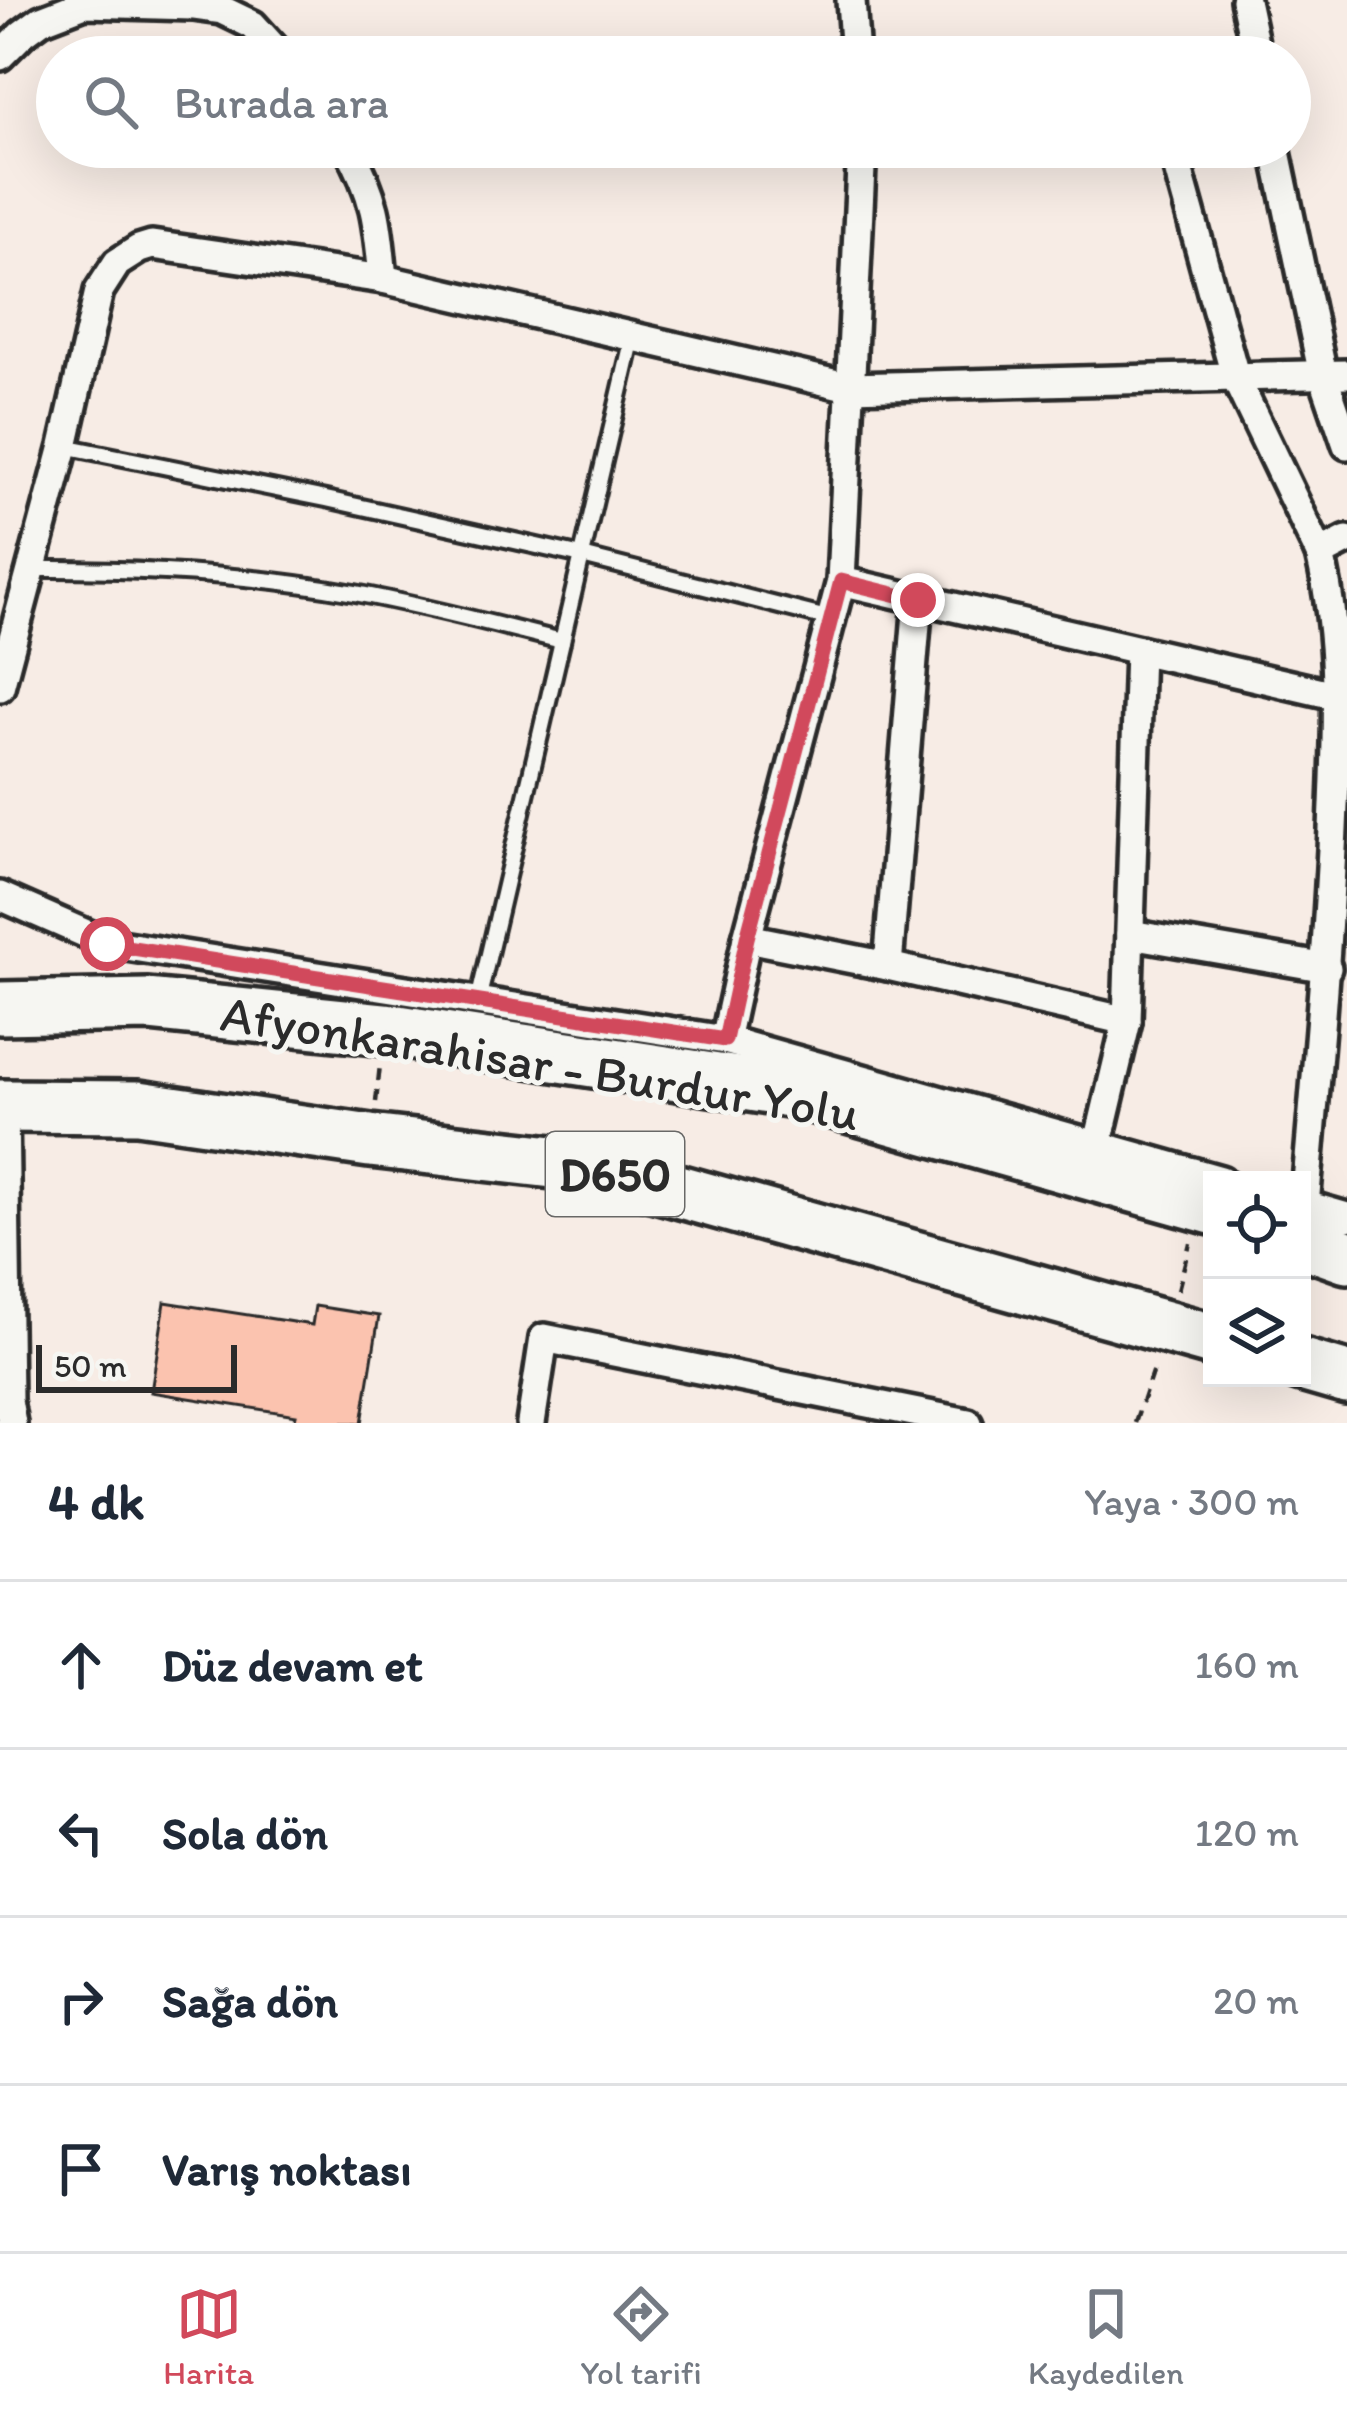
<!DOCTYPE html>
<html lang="tr">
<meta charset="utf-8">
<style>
:root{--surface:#fff;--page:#f6f6f7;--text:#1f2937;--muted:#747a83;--line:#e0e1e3;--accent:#d1495b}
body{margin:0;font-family:Itim,sans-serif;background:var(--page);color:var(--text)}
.controls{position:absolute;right:36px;bottom:36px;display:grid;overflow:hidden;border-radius:0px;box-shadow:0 12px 48px #0002}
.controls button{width:108px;height:108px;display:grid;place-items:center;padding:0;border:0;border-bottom:3px solid var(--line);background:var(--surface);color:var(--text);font:60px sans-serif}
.scale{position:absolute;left:36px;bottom:30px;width:201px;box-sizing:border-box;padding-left:12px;border:6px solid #2b2b2b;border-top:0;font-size:33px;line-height:42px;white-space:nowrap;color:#2b2b2b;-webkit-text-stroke:9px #f6f6f2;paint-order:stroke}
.stop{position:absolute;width:36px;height:36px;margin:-27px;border:9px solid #d1495b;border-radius:50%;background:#fff}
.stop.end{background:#d1495b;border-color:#fff;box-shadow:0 3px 12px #0008}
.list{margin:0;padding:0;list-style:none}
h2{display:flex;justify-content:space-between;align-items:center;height:156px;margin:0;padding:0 48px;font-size:51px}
h2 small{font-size:39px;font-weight:400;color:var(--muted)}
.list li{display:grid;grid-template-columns:78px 1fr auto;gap:36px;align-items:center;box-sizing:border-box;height:168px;padding:0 48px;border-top:3px solid var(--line)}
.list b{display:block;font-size:45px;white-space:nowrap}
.list em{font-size:39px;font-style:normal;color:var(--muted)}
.icon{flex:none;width:66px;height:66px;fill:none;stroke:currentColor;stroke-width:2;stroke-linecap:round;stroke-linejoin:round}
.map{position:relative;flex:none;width:1347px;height:1423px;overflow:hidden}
.search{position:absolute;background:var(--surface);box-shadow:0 12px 48px #0002;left:36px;right:36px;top:36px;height:132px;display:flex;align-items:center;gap:30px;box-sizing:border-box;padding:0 42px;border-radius:66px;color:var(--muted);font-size:45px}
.sheet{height:828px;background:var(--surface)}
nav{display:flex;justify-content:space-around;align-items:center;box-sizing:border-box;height:168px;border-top:3px solid var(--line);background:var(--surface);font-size:33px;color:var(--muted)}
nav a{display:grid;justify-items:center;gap:6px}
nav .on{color:var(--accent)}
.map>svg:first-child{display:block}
</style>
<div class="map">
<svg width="1347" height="1423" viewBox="0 0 1347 1423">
<rect width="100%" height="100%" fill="#f7ece5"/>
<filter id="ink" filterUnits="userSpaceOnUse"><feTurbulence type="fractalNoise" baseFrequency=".00833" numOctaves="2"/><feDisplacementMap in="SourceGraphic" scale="24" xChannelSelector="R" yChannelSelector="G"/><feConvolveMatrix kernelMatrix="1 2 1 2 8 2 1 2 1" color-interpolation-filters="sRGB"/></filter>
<g filter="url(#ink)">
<polygon fill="#fbc3af" stroke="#2b2b2b" stroke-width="3" points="165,1302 312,1325 315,1306 379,1316 362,1423 294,1423 296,1415 151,1392"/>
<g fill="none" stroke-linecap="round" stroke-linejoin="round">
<g stroke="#2b2b2b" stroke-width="22">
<g id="lane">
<polyline points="64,446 326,499 582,556 831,619"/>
<path d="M 31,569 C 140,568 248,574 355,593 C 425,606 493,624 562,641"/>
<polyline points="478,1001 633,337"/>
</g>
</g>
<g stroke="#2b2b2b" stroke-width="36">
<g id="street">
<polyline points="851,0 855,57"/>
<polyline points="1245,0 1257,57"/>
<polyline points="0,56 22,34 41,20 85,3 193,6 222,10 253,25 282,57"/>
<path d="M 348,147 C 376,197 378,223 383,279"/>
<polyline points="1172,147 1236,379 1320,554 1347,540"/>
<polyline points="1275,147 1323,375 1347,445"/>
<polyline points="841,581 1347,698"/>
<polyline points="0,687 64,446 99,291 117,263 139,249 152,245 383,279 850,387 1347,374"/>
<polyline points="0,896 107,943 725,1040 1221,1180"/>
<polyline points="1130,934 1327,968"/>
<polyline points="747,938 888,966 1127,1021"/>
<polyline points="888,966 918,600"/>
<polyline points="725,1040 747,938 841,581 862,147"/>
<polyline points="4,1106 8,1400 12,1423"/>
<polyline points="1098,1143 1127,1021 1139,650"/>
<polyline points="1302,1204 1347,1217"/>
<path d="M 1305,1205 C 1316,1079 1327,954 1333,829 C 1337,734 1342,647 1320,554"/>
<polyline points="531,1423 544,1338 968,1423"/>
</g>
</g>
<g stroke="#2b2b2b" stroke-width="60">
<g id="highway">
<polyline points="0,1008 148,1005 385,1029 802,1093 1212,1208"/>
<polyline points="0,1106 138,1107 370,1141 588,1166 1212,1340"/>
<polyline points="1302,1241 1347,1257"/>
<polyline points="1302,1365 1347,1378"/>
</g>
</g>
<g stroke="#2b2b2b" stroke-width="4.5" stroke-dasharray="12 9" stroke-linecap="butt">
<polyline points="376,1102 380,1065"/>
<polyline points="1178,1290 1190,1243"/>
<polyline points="1135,1423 1155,1364"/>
</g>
<use href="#lane" stroke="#f6f6f2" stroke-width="14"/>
<use href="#street" stroke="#f6f6f2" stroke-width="27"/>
<use href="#highway" stroke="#f6f6f2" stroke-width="51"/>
</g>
</g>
<g fill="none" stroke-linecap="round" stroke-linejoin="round" filter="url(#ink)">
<polyline stroke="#d1495b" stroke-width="15" points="107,944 725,1040 747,938 841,581 918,600"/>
</g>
<g text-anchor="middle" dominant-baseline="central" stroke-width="10" stroke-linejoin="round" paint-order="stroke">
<rect fill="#f6f6f2" stroke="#686867" stroke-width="3" x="546" y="1132" width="138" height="84" rx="9"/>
<g font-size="48" font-weight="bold" fill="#2b2b2b">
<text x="615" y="1174">D650</text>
</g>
<g font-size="51" fill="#2b2b2b" stroke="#f6f6f2">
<text transform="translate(540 1063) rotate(9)">Afyonkarahisar - Burdur Yolu</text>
</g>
</g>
</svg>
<div class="controls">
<button><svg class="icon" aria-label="locate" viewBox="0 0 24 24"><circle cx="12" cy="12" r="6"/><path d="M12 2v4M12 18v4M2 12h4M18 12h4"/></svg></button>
<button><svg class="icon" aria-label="layers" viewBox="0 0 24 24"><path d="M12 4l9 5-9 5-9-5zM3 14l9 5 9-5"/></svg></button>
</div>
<div class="scale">50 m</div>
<div class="stop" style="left:107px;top:944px"></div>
<div class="stop end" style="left:918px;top:600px"></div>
<div class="search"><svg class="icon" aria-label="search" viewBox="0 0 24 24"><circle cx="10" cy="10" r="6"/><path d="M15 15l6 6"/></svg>Burada ara</div>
</div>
<section class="sheet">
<h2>4 dk<small>Yaya · 300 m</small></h2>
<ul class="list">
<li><svg class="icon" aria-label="ahead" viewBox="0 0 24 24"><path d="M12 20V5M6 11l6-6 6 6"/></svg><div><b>Düz devam et</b></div><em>160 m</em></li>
<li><svg class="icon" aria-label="left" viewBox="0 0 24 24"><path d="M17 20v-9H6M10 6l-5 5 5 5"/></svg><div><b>Sola dön</b></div><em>120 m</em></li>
<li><svg class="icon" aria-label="right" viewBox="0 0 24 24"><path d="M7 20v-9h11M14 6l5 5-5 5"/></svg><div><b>Sağa dön</b></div><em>20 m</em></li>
<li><svg class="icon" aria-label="arrive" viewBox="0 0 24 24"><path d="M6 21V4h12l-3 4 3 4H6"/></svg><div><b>Varış noktası</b></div></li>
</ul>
</section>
<nav>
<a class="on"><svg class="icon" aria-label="map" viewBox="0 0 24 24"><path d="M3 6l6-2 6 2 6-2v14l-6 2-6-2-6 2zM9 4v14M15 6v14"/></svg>Harita</a>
<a><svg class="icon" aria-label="directions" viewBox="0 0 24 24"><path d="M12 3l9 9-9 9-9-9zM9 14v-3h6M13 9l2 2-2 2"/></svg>Yol tarifi</a>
<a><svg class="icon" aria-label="saved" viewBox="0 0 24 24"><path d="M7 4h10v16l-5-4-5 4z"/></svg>Kaydedilen</a>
</nav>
